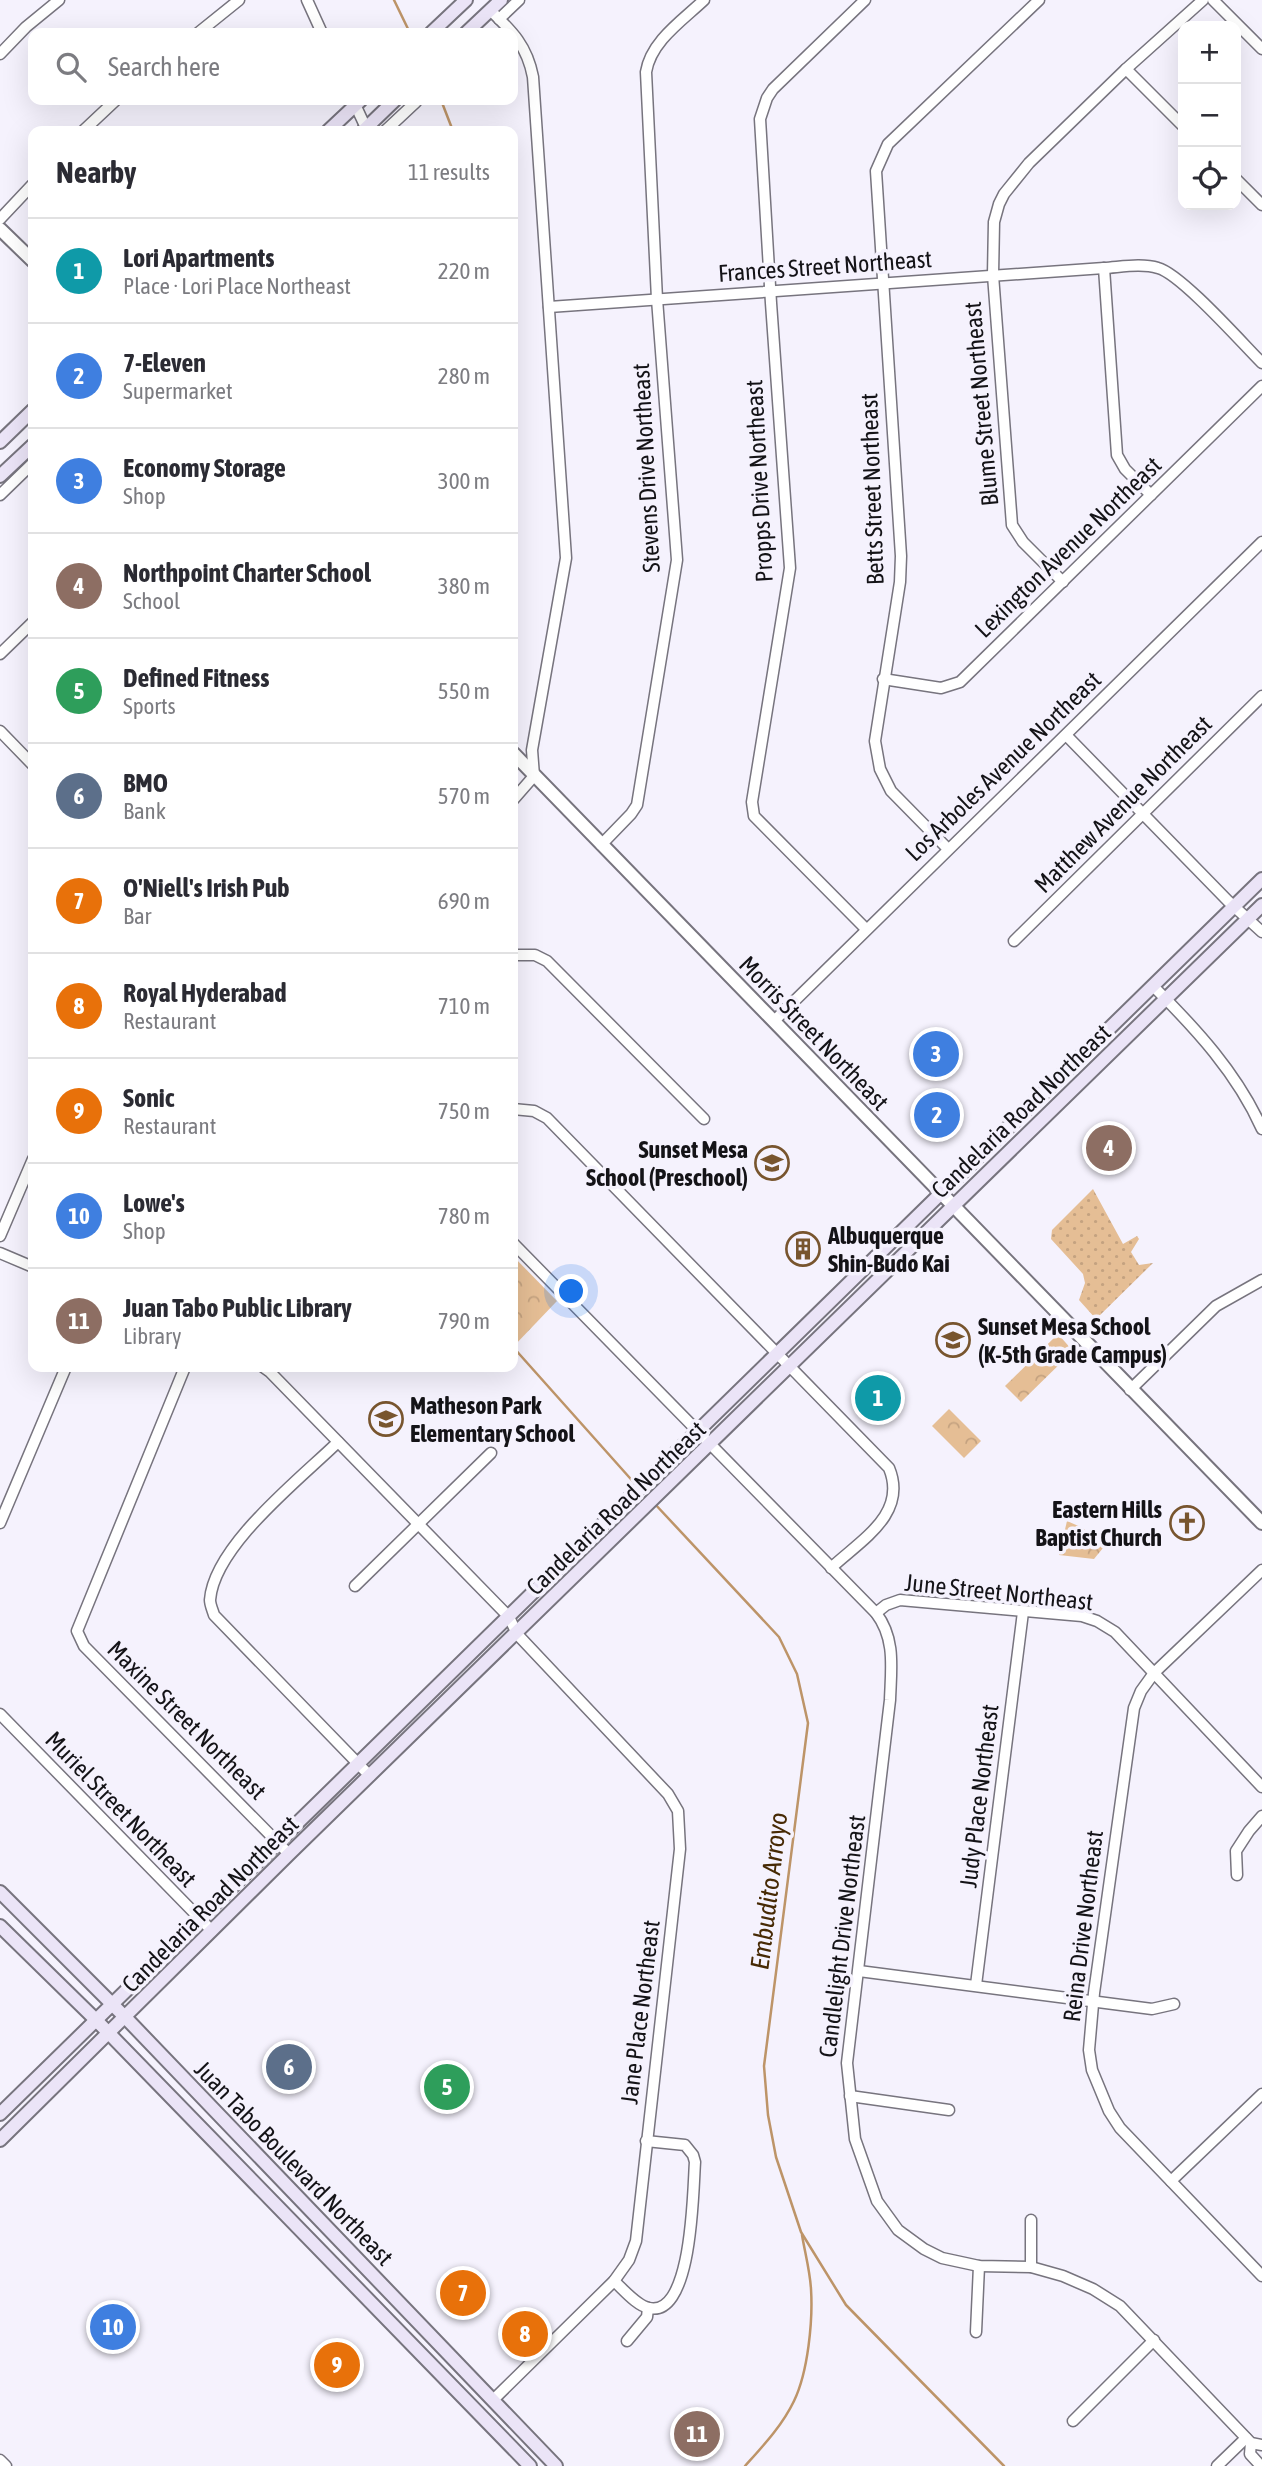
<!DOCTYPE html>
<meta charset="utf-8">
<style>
:root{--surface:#fff;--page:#f2f2f3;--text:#2b2b33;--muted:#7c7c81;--line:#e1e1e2;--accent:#ea580c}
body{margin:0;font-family:"Asap Condensed",sans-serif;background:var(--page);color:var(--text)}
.controls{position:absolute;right:21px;top:21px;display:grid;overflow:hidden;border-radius:14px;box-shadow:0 7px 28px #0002}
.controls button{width:63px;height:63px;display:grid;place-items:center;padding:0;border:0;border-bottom:2px solid var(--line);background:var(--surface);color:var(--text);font:35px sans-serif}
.you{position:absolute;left:572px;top:1292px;width:24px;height:24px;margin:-18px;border:5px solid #fff;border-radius:50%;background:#1a73e8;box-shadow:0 0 0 10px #1a73e833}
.badge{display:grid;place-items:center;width:46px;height:46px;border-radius:50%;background:var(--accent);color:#fff;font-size:23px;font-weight:700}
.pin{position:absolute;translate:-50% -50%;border:4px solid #fff;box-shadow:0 2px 7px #0006}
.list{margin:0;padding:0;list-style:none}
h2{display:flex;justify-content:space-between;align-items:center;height:91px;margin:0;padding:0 28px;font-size:30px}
h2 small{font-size:23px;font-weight:400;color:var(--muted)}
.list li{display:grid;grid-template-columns:46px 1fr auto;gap:21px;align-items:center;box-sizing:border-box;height:105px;padding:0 28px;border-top:2px solid var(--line)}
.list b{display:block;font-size:26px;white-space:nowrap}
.list p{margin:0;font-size:23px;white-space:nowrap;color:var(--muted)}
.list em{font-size:23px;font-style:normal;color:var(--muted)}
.icon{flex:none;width:38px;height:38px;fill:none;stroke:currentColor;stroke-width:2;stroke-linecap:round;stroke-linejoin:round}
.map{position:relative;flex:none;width:1262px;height:2466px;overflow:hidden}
.search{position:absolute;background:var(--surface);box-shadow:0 7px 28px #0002;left:28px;top:28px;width:490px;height:77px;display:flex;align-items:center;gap:18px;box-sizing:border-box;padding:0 24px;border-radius:14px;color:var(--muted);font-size:26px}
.panel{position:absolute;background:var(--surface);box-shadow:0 7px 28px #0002;left:28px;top:126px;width:490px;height:1246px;border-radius:14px}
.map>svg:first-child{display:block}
</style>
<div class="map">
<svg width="1262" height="2466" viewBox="0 0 1262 2466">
<defs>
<pattern id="grass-dots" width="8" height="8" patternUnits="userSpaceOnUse" patternTransform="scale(1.75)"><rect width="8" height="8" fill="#e5be95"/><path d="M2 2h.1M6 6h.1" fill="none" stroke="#c4a280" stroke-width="1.8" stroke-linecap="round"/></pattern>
<pattern id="park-crowns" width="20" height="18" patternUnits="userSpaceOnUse" patternTransform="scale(1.75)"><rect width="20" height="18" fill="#e5be95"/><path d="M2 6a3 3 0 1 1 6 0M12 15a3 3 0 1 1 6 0" fill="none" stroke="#c4a280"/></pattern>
</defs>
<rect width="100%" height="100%" fill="#f5f2fd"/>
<polygon fill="url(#grass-dots)" points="1093,1189 1123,1244 1137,1236 1139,1239 1131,1252 1139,1265 1153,1263 1096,1319 1079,1300 1085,1283 1083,1274 1051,1239 1052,1230"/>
<g fill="url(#park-crowns)">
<polygon points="513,1256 557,1301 513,1347"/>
<polygon points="1058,1334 1073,1351 1021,1402 1005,1386"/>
<polygon points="949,1409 981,1441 964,1458 932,1426"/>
<polygon points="1067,1521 1083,1528 1103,1548 1094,1559 1059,1555"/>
</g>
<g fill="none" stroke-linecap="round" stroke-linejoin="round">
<g stroke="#bd9468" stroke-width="2.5">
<polyline points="394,0 410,33"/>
<polyline points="441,100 453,131"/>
<polyline points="513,1347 637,1486"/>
<polyline points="654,1503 779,1637 797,1674 808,1723 764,2066 768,2115 776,2157 801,2232 846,2305 1004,2466"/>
<path d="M 745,2466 C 763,2446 782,2426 794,2401 C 808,2372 813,2321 811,2289 C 810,2271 805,2253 802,2235"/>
</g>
<g stroke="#77747e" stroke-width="13">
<g id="minor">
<polyline points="307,0 322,33"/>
<polyline points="865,0 773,89 767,98 760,119 771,303 790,568 752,802 754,816 866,929"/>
<polyline points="1213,0 1262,49"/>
<path d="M 490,10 C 513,32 527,46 533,77 L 566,558 L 532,750 L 534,776 L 513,800"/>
<polyline points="499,19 519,0"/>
<polyline points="198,33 239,0"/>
<polyline points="0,54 26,27 59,0"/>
<polyline points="1126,69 1183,126"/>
<polyline points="353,100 366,128"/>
<polyline points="83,131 116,100"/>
<polyline points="385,131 416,102"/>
<polyline points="1236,179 1262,205"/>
<polyline points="0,219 33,184"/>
<polyline points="1104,268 1117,455 1125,469 1151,495"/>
<path d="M 549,307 L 1104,268 C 1121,267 1142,263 1158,268 C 1181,274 1242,343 1262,363"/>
<polyline points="0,495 33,463"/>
<polyline points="1063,582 1023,542 1012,525 993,275 994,222 999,204 1004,194 1029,163 1126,69 1203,0"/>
<polyline points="0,654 33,622"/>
<polyline points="883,679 941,688 960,682 1262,386"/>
<polyline points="0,731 33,765"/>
<polyline points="1066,735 1228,901 1262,932"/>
<path d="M 601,845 L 631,814 L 637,805 L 677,560 L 657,299 L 646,72 C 651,41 683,20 704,0"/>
<polyline points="948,849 891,791 880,769 875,741 900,582 901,556 876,171 888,144 1039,0"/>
<polyline points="1014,941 1262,696"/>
<polyline points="513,955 535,955 547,961 704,1119"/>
<path d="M 1153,986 C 1196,1029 1237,1073 1262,1129"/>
<polyline points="774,1021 1262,542"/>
<path d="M 513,1109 L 534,1111 L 547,1118 L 889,1468 C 908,1514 861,1540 831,1568"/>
<polyline points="0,1236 33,1159"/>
<path d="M 513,1243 L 876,1613 C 896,1639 891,1669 890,1700 L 847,2063 L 855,2139 L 877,2201 L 898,2230 L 924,2249 L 942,2258 L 979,2266 L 1031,2267 L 1063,2276 L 1093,2289 L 1120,2306 L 1251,2443 L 1262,2445"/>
<polyline points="0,1253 33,1267"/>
<polyline points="185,1367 77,1631 84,1646 289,1854"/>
<polyline points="263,1367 270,1372 509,1617 517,1634 668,1794 678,1811 680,1849 636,2241 629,2260 614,2281 493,2400"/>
<polyline points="1130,1390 1216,1306 1262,1280"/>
<path d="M 338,1442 C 300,1479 214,1546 210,1600 C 210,1605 213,1611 214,1615 L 370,1776"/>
<polyline points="0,1523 66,1367"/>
<polyline points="1262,1570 1154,1673 1141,1691 1134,1708 1094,1993 1089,2050 1092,2070 1109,2111 1120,2128 1262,2276"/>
<polyline points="355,1586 491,1453"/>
<polyline points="876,1613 886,1605 900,1600 1082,1616 1097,1621 1115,1632 1262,1787"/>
<polyline points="0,1714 212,1931"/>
<polyline points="1237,1875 1236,1851 1249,1831 1262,1816"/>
<polyline points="859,1971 1152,2009 1174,2004"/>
<polyline points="976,1985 1023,1612"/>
<polyline points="850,2096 949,2110"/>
<polyline points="1171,2181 1262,2094"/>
<polyline points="1031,2220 1031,2267"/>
<path d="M 614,2281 C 623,2289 637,2306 649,2308 C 693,2318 693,2187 695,2162 L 693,2155 L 685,2145 L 646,2141"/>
<polyline points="976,2332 979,2266"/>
<polyline points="627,2341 647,2317 648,2308"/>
<polyline points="1073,2421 1154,2340"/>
<polyline points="1251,2443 1250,2454 1261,2466"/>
<polyline points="0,2460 6,2466"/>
<polyline points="1217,2466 1246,2438"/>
</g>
</g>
<g stroke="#77747e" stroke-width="16">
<g id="tertiary">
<polyline points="0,229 33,261"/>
<polyline points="513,753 1262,1523"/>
</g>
</g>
<g stroke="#77747e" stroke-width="16">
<g id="secondary">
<polyline points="431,33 466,0"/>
<polyline points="466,33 501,0"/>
<polyline points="328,131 361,100"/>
<polyline points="363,131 395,100"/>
<polyline points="0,442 33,410"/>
<polyline points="0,476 33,445"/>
<polyline points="0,1892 125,2017 556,2466"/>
<polyline points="0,1926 96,2020 530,2466"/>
<polyline points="0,2114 1262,879"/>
<polyline points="0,2140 289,1854 1262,905"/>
</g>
</g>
<use href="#minor" stroke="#fff" stroke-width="10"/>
<use href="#tertiary" stroke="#fff" stroke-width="12"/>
<use href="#secondary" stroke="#ebe4f7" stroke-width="12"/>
</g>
<defs>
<g id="school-ring" transform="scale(1.75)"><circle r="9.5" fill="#f5f2fd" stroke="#78552e" stroke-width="1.5"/><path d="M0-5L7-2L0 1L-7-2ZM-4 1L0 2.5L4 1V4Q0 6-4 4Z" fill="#78552e"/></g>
<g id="building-ring" transform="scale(1.75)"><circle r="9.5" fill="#f5f2fd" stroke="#78552e" stroke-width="1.5"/><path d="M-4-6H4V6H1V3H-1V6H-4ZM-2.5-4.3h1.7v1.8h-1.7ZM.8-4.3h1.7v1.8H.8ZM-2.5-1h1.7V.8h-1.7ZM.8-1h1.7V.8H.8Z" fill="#78552e"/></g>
<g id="church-ring" transform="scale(1.75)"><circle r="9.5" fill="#f5f2fd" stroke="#78552e" stroke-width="1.5"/><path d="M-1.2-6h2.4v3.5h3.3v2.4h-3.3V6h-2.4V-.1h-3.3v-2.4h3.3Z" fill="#78552e"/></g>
</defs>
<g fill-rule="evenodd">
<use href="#school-ring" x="772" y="1163"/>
<use href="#building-ring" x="803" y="1249"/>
<use href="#school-ring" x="953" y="1340"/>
<use href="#school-ring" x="386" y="1419"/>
<use href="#church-ring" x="1187" y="1523"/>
</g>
<g text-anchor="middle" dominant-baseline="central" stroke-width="7" stroke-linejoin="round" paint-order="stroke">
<g font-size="24" fill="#141317" stroke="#f5f2fd">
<text transform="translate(825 266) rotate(-4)">Frances Street Northeast</text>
<text transform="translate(981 404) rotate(-95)">Blume Street Northeast</text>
<text transform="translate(646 468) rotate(-93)">Stevens Drive Northeast</text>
<text transform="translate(759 481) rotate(-93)">Propps Drive Northeast</text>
<text transform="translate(872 489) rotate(-92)">Betts Street Northeast</text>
<text transform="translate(1068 547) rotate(-44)">Lexington Avenue Northeast</text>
<text transform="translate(1003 766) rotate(-44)">Los Arboles Avenue Northeast</text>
<text transform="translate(1123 804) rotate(-45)">Matthew Avenue Northeast</text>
<text transform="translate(814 1033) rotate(46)">Morris Street Northeast</text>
<text transform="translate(1021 1111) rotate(-44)">Candelaria Road Northeast</text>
<text transform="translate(616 1508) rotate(-44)">Candelaria Road Northeast</text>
<text transform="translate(999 1592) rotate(6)">June Street Northeast</text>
<text transform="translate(187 1720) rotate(45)">Maxine Street Northeast</text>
<text transform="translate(979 1796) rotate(-83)">Judy Place Northeast</text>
<text transform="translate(121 1809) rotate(46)">Muriel Street Northeast</text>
<text transform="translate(210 1904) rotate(-45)">Candelaria Road Northeast</text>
<text transform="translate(1083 1926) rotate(-83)">Reina Drive Northeast</text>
<text transform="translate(842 1936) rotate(-83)">Candlelight Drive Northeast</text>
<text transform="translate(640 2012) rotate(-83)">Jane Place Northeast</text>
<text transform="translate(294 2163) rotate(46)">Juan Tabo Boulevard Northeast</text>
</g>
<g font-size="24" font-weight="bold" fill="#141317" stroke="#f5f2fd" text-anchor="start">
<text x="748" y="1149" text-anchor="end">Sunset Mesa<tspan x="748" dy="28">School (Preschool)</tspan></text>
<text x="828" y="1235">Albuquerque<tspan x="828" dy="28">Shin-Budo Kai</tspan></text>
<text x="978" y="1326">Sunset Mesa School<tspan x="978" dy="28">(K-5th Grade Campus)</tspan></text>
<text x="410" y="1405">Matheson Park<tspan x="410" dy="28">Elementary School</tspan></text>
<text x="1162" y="1509" text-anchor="end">Eastern Hills<tspan x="1162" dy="28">Baptist Church</tspan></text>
</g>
<g font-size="26" font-style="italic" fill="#472a05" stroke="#f5f2fd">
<text transform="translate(769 1891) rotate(-83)">Embudito Arroyo</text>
</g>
</g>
</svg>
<div class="controls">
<button>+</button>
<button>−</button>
<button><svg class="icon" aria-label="locate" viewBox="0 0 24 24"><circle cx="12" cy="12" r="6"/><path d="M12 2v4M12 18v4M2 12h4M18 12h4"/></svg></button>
</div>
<div class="you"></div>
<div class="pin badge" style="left:878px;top:1398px;background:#0f9aa8">1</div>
<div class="pin badge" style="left:937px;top:1115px;background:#3f7fe0">2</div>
<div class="pin badge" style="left:936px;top:1054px;background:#3f7fe0">3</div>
<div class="pin badge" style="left:1109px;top:1148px;background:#8d6e63">4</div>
<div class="pin badge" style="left:447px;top:2087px;background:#2e9e5b">5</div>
<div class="pin badge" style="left:289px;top:2067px;background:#5c6f8a">6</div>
<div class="pin badge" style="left:463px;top:2293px;background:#e8710a">7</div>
<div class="pin badge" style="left:525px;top:2334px;background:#e8710a">8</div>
<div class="pin badge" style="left:337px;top:2365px;background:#e8710a">9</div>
<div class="pin badge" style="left:113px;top:2327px;background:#3f7fe0">10</div>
<div class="pin badge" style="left:697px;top:2434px;background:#8d6e63">11</div>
<div class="search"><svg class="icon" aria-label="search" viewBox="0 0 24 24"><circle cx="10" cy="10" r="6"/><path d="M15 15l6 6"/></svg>Search here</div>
<section class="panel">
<h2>Nearby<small>11 results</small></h2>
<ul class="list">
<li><span class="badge" style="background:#0f9aa8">1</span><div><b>Lori Apartments</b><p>Place · Lori Place Northeast</p></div><em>220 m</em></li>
<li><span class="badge" style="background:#3f7fe0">2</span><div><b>7-Eleven</b><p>Supermarket</p></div><em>280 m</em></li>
<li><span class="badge" style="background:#3f7fe0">3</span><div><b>Economy Storage</b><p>Shop</p></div><em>300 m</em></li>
<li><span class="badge" style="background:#8d6e63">4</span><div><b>Northpoint Charter School</b><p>School</p></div><em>380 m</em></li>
<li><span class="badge" style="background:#2e9e5b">5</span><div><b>Defined Fitness</b><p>Sports</p></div><em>550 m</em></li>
<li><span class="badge" style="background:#5c6f8a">6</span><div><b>BMO</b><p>Bank</p></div><em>570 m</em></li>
<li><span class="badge" style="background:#e8710a">7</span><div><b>O'Niell's Irish Pub</b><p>Bar</p></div><em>690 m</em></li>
<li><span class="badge" style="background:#e8710a">8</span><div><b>Royal Hyderabad</b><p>Restaurant</p></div><em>710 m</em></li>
<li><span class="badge" style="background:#e8710a">9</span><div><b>Sonic</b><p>Restaurant</p></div><em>750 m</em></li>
<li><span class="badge" style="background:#3f7fe0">10</span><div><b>Lowe's</b><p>Shop</p></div><em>780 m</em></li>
<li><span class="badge" style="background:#8d6e63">11</span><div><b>Juan Tabo Public Library</b><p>Library</p></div><em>790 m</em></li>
</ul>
</section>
</div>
